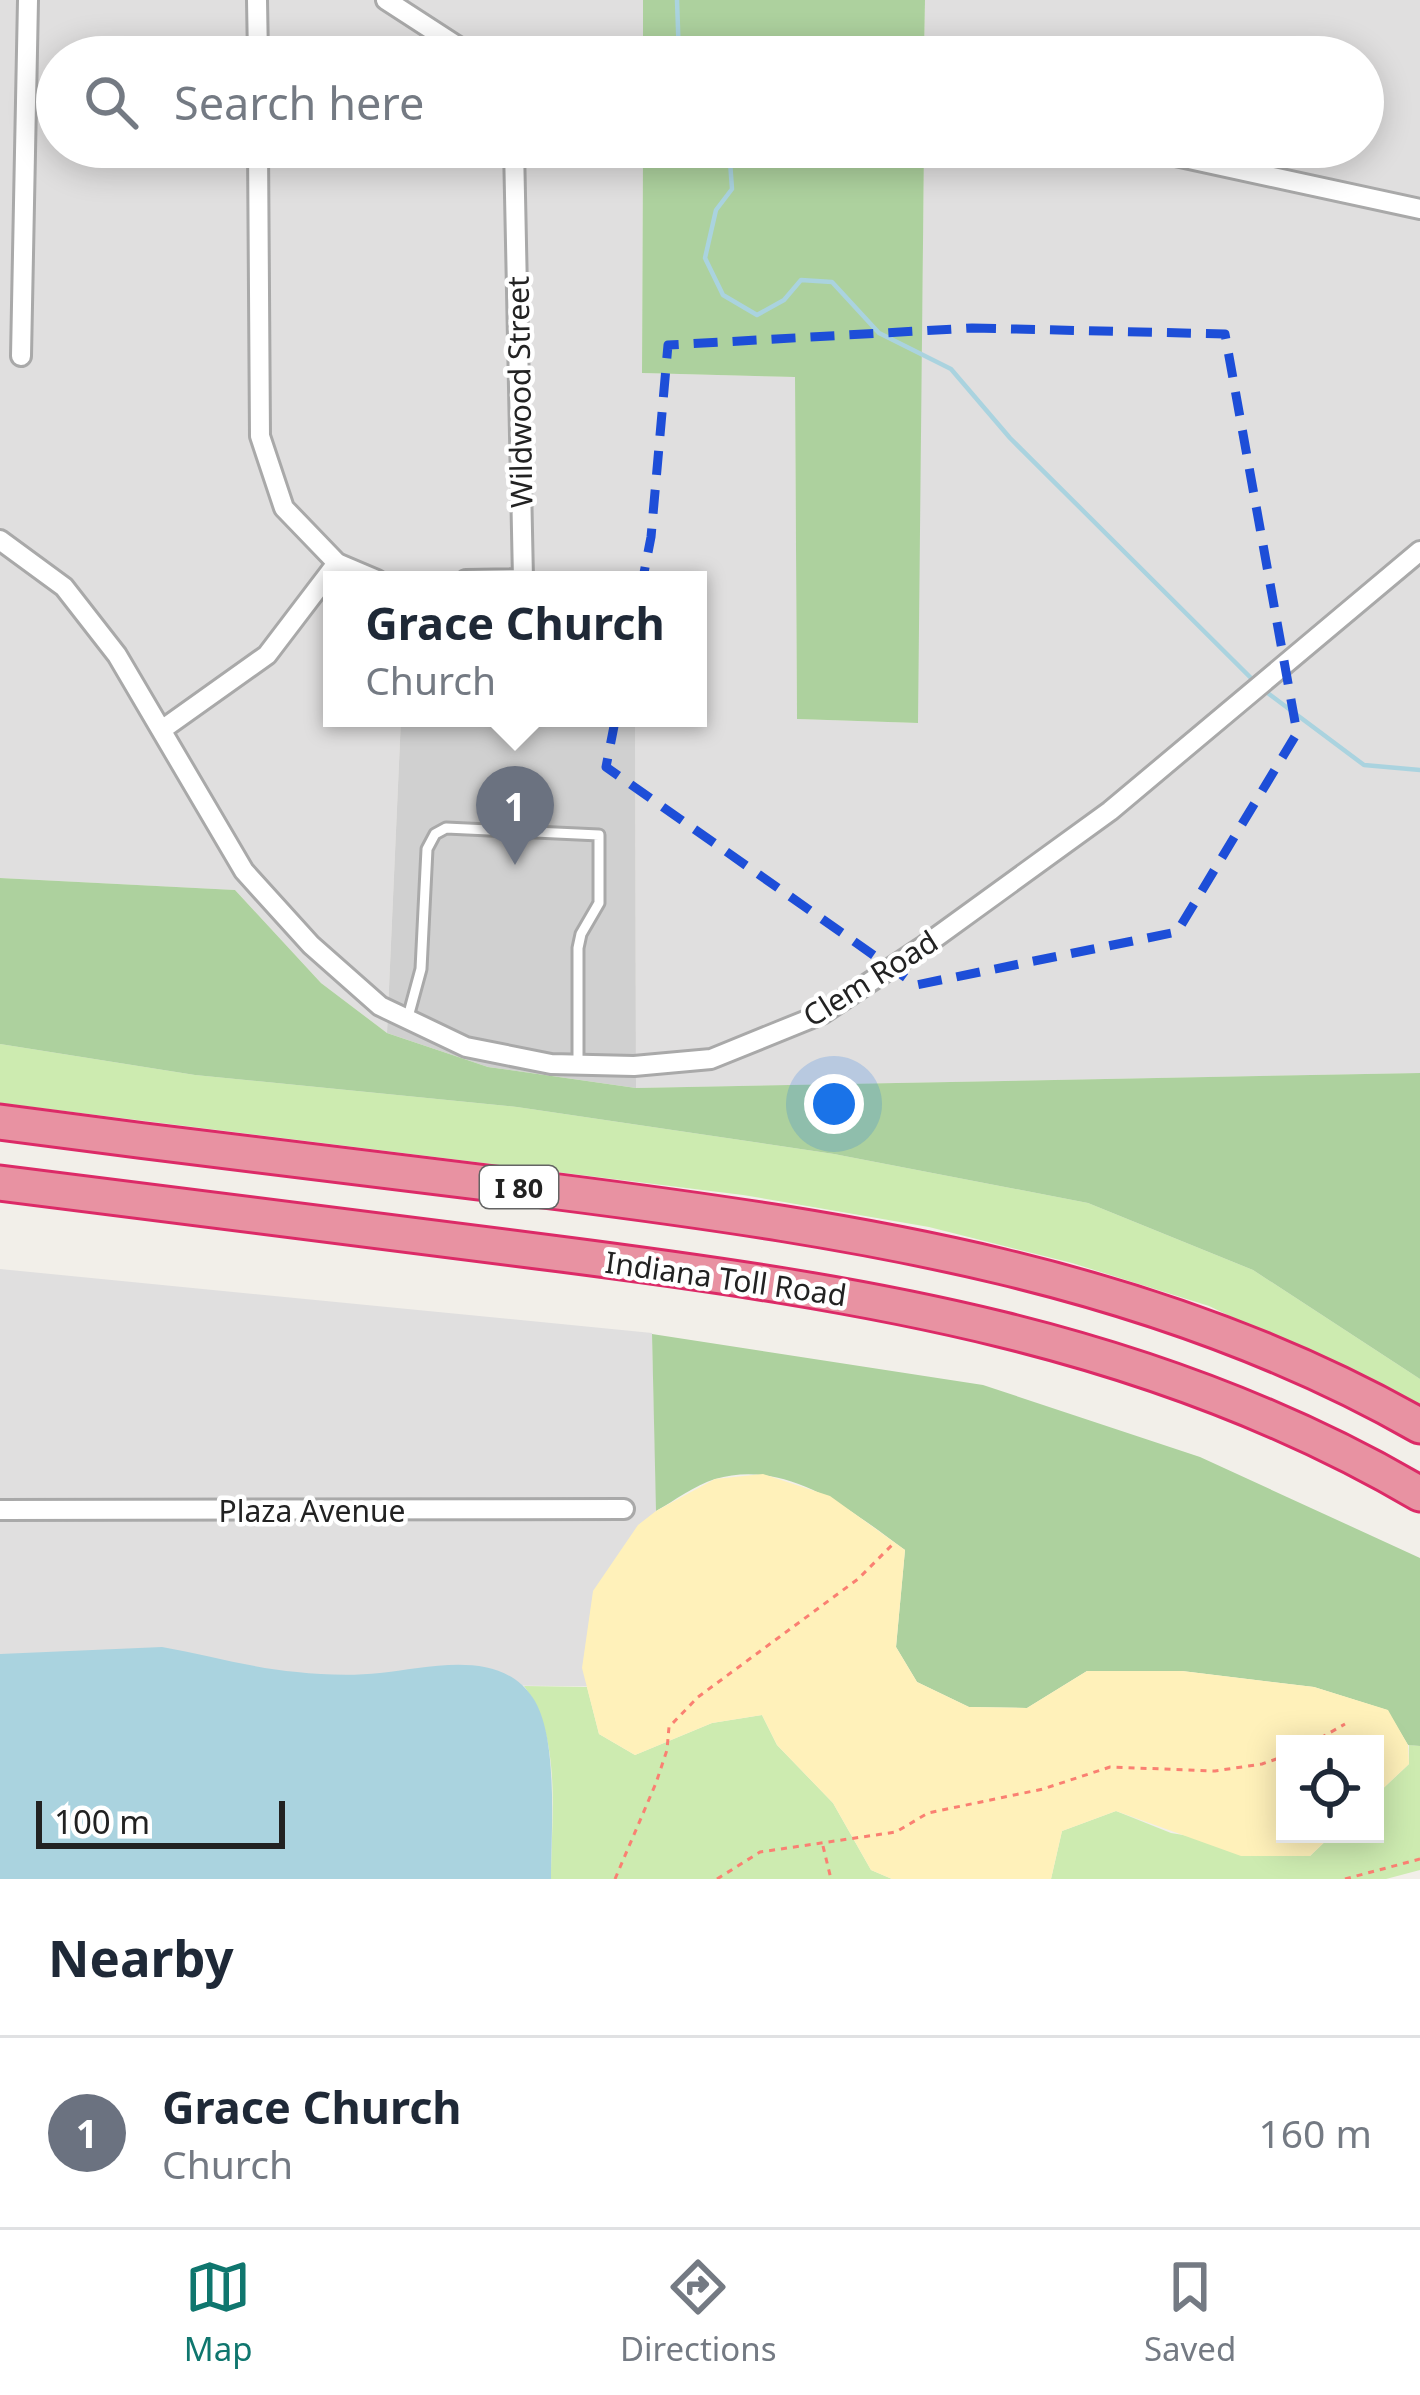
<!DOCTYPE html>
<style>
:root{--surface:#fff;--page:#f2f2f3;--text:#1f2937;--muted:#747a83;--line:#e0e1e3;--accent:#0f766e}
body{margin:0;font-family:"Noto Sans",sans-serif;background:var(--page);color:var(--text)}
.controls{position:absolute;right:36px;bottom:36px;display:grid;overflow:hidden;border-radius:0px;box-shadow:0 6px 30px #0003}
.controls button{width:108px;height:108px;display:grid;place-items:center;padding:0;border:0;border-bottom:3px solid var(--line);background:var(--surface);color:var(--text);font:60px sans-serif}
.scale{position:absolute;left:36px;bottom:30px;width:249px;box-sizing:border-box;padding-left:12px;border:6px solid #222;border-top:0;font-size:33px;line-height:42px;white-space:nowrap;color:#222;-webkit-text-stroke:9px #fff;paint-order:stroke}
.you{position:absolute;left:834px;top:1104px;width:42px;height:42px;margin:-30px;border:9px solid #fff;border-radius:50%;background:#1a73e8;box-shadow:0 0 0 18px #1a73e833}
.badge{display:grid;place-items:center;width:78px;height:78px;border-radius:50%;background:var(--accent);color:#fff;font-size:39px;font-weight:700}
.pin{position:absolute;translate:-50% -99px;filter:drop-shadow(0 3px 6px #0008)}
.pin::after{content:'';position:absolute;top:63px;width:42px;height:36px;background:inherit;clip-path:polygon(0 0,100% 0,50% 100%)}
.popup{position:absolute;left:323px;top:571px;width:384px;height:156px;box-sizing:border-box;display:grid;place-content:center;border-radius:0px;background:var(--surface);filter:drop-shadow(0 3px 9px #0005);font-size:39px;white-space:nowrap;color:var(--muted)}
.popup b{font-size:45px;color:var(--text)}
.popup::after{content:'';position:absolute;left:50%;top:100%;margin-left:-24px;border:24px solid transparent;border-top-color:var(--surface)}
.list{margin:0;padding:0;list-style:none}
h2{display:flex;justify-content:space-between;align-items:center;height:156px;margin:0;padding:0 48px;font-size:51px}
h2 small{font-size:39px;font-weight:400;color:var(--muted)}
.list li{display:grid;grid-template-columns:78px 1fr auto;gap:36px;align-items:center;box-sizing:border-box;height:192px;padding:0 48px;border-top:3px solid var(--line)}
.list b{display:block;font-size:45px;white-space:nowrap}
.list p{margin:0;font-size:39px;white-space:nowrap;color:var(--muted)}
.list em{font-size:39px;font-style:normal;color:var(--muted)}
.icon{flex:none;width:66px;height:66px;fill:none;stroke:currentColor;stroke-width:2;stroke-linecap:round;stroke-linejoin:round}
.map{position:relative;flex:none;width:1420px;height:1879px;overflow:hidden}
.search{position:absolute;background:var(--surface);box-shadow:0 6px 30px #0003;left:36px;right:36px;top:36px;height:132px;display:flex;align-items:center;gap:30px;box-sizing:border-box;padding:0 42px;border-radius:66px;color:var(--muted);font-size:45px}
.sheet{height:348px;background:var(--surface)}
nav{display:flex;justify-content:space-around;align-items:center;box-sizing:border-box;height:168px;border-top:3px solid var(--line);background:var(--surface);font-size:33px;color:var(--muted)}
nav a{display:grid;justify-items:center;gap:6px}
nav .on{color:var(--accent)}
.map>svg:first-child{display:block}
</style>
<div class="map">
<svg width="1420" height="1879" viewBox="0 0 1420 1879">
<rect width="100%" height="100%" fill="#f2efe9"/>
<g fill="#e0dfdf">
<polygon points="0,0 643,0 643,57 57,57 57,147 643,147 642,373 795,377 797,719 917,723 924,147 1363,147 1363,57 924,57 925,0 1420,0 1420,1073 636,1088 635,718 698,718 698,580 332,580 332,718 401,718 387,1033 321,983 235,890 0,878"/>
<polygon points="0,1269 652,1333 661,1687 0,1681"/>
</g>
<polygon fill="#d0d0d0" points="401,718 635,718 636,1088 488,1067 387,1033"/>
<g fill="#cdebb0">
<polygon points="0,1044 195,1075 517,1107 834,1154 1088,1203 1253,1270 1420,1379 1420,1407 1209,1306 1072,1263 929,1227 743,1195 0,1103"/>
<path d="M 524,1686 L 587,1687 L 599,1734 L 635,1755 L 712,1723 L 762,1715 L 777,1745 L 833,1803 L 871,1870 L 892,1879 L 551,1879 C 551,1818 563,1737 524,1686 Z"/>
<polygon points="1409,1745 1420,1746 1420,1870 1386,1879 1051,1879 1062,1831 1116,1811 1171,1833 1310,1856 1333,1834 1375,1834 1375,1796 1409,1764"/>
</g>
<g fill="#add19e">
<polygon points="643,0 925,0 924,57 643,57"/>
<polygon points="643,147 924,147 918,723 797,719 795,377 642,373"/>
<polygon points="0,878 235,890 321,983 387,1033 488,1067 636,1088 1420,1073 1420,1379 1253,1270 1088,1203 834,1154 517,1107 195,1075 0,1044"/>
<path d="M 652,1334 L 983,1385 L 1200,1457 L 1420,1558 L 1420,1746 L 1408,1745 L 1387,1710 L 1314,1687 L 1182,1671 L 1087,1671 L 1027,1708 L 969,1707 L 917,1682 L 896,1647 L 905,1550 C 852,1511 787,1458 715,1479 C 695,1485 674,1501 656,1511 Z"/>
</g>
<polygon fill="#fff1ba" points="763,1474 830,1496 905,1550 896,1647 917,1682 969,1707 1027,1708 1087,1671 1182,1671 1314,1687 1388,1710 1408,1745 1409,1764 1375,1796 1375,1744 1285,1744 1285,1834 1333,1834 1310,1856 1241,1856 1116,1811 1062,1831 1051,1879 892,1879 871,1870 833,1803 777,1745 762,1715 712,1723 635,1755 599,1734 582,1668 593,1591 638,1525 656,1511 715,1479"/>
<path fill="#aad3df" d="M 162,1647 C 207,1655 252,1668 297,1672 C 323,1675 354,1676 380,1673 C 429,1668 500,1648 533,1698 C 559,1737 551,1832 551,1879 L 0,1879 L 0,1654 Z"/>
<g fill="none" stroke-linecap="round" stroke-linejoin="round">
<g stroke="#aad3df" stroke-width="4.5">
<polyline points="677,0 679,57"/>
<polyline points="705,147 730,161 732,189 716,210 705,258 723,295 757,315 784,300 801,280 832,282 879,333 951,369 1010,438 1256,683"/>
<polyline points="1265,691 1364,765 1420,770"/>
</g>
<g stroke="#a9a9a9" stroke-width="15">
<polyline id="lane" points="408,1017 421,969 427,849 435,834 446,828 599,835 599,903 581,934 578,948 578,1065"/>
</g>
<g stroke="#a9a9a9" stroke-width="24">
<g id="street">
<polyline points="257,0 258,57"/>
<polyline points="386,0 474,57"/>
<polyline points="258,147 260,436 284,508 337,563 377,580"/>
<polyline points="1134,147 1420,209"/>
<polyline points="21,356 28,0"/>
<polyline points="0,540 64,587 117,655 244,871 311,945 380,1006 466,1047 551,1064 634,1066 711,1059 822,1014 924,946 1110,811 1420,551"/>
<polyline points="466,580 523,579 514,147"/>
<polyline points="163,729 267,655 337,563"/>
<polyline points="0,1510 624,1509"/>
</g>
</g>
<g stroke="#dc2a67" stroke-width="39">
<g id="highway">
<path d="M 0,1122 C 186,1147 372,1169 559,1192 C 856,1230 1156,1275 1420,1426"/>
<path d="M 0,1183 C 186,1208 373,1230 560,1254 C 861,1293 1153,1337 1420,1494"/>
</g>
</g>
<g stroke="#fa8072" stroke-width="3" stroke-dasharray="6 6" stroke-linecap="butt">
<polyline points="1310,1744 1345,1724"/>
<polyline points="823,1846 831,1879"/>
<polyline points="615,1879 656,1783 667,1750 669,1727 698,1697 858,1579 892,1545"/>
<polyline points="717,1879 760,1852 896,1832 928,1813 1043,1789 1110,1767 1215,1771 1262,1764 1285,1756"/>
<polyline points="1345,1879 1420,1859"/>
</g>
<use href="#lane" stroke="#fff" stroke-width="9"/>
<use href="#street" stroke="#fff" stroke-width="18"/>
<use href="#highway" stroke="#e892a2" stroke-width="33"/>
</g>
<path fill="none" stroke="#1d4ed8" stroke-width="9" stroke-dasharray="24 15" stroke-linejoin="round" d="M 972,328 L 1225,334 L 1297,733 L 1177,932 L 916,985 L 606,767 L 651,537 L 668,345 Z"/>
<g text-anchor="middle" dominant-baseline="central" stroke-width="9" stroke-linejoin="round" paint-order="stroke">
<rect fill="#fff" stroke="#646464" stroke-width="3" x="480" y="1166" width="78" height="42" rx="9"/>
<g font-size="27" font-weight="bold" fill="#222">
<text x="519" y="1187">I 80</text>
</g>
<g font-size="30" fill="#222" stroke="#fff">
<text transform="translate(519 392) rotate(-91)">Wildwood Street</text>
<text transform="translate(870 978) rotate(-32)">Clem Road</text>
<text transform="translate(726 1278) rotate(8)">Indiana Toll Road</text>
<text x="312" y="1510">Plaza Avenue</text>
</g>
</g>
</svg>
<div class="controls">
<button><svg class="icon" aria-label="locate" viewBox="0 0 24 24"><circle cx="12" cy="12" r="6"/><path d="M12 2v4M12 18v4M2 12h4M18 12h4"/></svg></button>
</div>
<div class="scale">100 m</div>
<div class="you"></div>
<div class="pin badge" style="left:515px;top:865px;background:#6b7280">1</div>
<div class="popup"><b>Grace Church</b>Church</div>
<div class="search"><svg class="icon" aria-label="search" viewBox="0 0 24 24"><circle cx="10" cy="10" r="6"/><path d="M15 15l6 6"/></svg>Search here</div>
</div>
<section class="sheet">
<h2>Nearby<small></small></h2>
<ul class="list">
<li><span class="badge" style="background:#6b7280">1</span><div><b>Grace Church</b><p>Church</p></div><em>160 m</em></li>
</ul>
</section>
<nav>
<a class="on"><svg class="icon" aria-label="map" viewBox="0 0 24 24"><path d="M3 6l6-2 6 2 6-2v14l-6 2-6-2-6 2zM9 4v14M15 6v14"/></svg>Map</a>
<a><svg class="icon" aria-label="directions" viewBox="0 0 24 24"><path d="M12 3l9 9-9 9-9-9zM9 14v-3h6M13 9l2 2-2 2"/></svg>Directions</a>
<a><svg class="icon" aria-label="saved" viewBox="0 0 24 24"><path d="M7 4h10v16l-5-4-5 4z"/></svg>Saved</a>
</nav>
